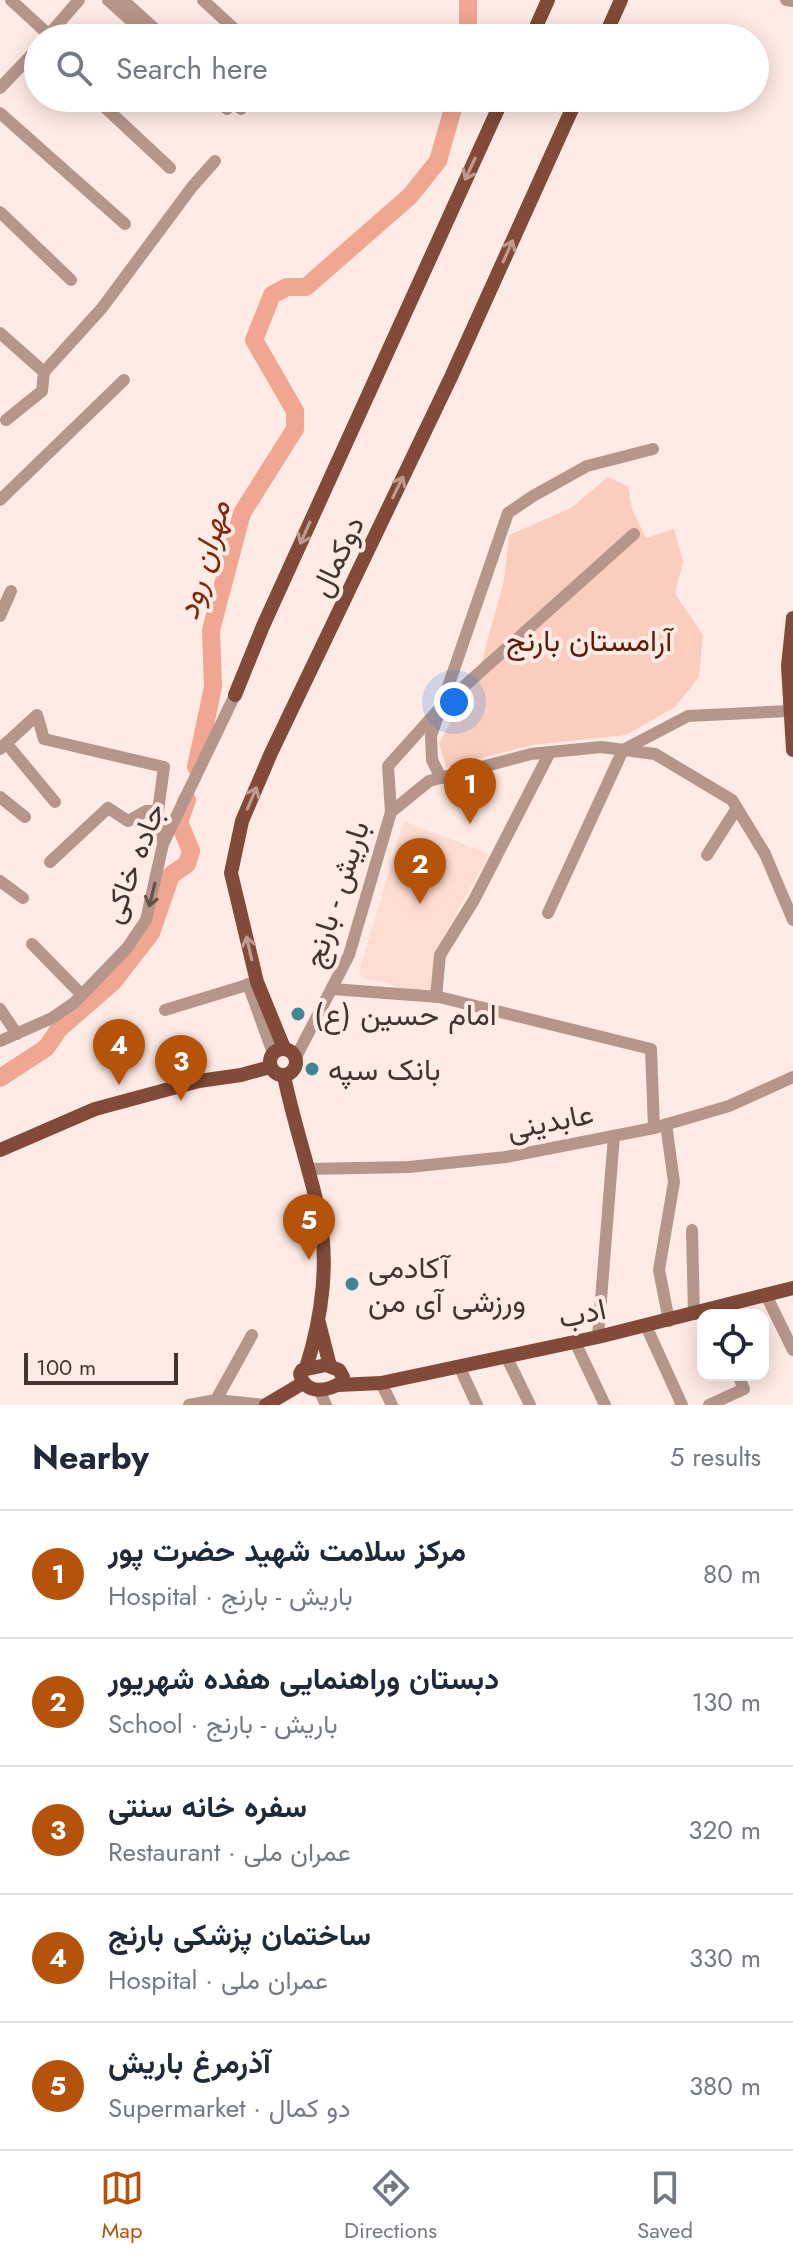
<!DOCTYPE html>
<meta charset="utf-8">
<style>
:root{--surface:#fff;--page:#f6f6f7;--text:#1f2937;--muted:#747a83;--line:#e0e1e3;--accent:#b45309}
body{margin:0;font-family:Jost,Vazirmatn,sans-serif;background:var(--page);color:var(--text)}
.controls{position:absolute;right:24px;bottom:24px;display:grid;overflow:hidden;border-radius:16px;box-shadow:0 4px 20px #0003}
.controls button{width:72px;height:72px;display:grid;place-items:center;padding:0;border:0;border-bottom:2px solid var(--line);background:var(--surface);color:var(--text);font:40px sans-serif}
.scale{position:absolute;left:24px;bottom:20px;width:154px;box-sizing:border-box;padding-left:8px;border:4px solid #433632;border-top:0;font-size:22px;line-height:28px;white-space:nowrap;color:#433632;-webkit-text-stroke:6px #ffebe5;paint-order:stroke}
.you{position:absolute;left:454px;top:702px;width:28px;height:28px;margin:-20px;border:6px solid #fff;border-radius:50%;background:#1a73e8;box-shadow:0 0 0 12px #1a73e833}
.badge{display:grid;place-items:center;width:52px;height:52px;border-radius:50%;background:var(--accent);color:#fff;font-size:26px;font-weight:700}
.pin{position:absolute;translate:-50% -66px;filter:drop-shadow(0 2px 4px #0008)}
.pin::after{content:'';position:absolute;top:42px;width:28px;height:24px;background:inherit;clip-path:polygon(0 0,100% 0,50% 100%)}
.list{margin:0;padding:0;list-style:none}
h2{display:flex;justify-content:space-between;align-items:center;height:104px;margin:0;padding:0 32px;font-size:34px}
h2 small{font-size:26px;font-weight:400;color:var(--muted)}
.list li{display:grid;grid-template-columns:52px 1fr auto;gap:24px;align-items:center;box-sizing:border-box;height:128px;padding:0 32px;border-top:2px solid var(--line)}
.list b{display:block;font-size:30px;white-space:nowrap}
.list p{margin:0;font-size:26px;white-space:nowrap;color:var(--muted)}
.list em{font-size:26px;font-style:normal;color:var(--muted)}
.icon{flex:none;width:44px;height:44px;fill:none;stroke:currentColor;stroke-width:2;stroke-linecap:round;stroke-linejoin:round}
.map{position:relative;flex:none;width:793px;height:1405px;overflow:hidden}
.search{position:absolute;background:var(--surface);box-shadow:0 4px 20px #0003;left:24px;right:24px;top:24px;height:88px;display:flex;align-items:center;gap:20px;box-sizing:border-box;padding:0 28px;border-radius:44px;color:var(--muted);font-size:30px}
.sheet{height:744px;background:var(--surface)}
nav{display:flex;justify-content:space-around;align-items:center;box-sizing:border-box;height:112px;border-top:2px solid var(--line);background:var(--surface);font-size:22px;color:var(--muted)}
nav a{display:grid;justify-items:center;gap:4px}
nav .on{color:var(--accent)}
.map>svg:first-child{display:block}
</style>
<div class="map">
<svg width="793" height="1405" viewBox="0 0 793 1405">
<rect width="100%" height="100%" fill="#ffebe5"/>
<polygon fill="#fddcd2" points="404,821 489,854 434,953 434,994 401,992 390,983 364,979 359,972"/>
<polygon fill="#fbcdbf" points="608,477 628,486 632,509 646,538 674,529 683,562 675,594 703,635 699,677 675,707 626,735 532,745 446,767 439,743 478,675 504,580 509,535 571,508"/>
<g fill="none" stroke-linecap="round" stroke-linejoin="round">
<g stroke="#f0a690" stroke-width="18">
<polyline points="468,0 468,38"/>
<polyline points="196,767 213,687 211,630 242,513 295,429 295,411 254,340 272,295 287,287 306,287 410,196 438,161 456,98"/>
<polyline points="0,1078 46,1048 59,1029 113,982 151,933 171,875 187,864 191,851 179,822 187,800"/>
</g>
<g stroke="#b6958b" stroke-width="12">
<polyline points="11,0 49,35"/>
<polyline points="108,0 150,38"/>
<polyline points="123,0 165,38"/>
<polyline points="203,0 244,38"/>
<polyline points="786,0 793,1"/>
<polyline points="46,38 79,0"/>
<polyline points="0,88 38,48"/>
<polyline points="95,98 170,168"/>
<polyline points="216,98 227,109"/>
<polyline points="230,98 241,109"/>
<polyline points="0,113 125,224"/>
<polyline points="0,212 71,280"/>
<polyline points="0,333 44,372"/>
<polyline points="6,420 42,391 44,372 102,308 192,187 215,161"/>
<polyline points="0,500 124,380"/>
<polyline points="0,616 11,591"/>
<polyline points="6,743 55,802"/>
<polyline points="0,749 37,715 44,739 164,767 158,811 163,844"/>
<polyline points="441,778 432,760 431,736 508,513 533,496 587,466 653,449"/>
<polyline points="0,797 25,817"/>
<polyline points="391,812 388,766 441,707 634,534"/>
<polyline points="707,855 737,808"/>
<polyline points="50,862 108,808 128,821 146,811 158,811"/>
<polyline points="0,881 23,898"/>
<polyline points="548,913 623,750 688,716 789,711"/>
<polyline points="32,944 82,995"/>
<polyline points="248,984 273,1053"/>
<polyline points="332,989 439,997 651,1049 654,1128"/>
<polyline points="436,997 440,955 474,900 550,752"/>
<polyline points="0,1009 17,1034"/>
<polyline points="165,1010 257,982"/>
<polyline points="0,1041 52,1018 74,1003 127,948 146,920 163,844 235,695"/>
<polyline points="296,1057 349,955 391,812 429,781 531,754 601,747 655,754 732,800 765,854 793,920"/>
<polyline points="666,1124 674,1182 659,1270 669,1321"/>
<polyline points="308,1169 409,1167 506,1157 654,1128 729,1106 793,1077"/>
<polyline points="692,1230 694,1314"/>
<polyline points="766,1295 793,1350"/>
<polyline points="646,1326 682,1405"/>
<polyline points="598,1337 614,1136"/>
<polyline points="575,1342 605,1405"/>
<polyline points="506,1356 530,1405"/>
<polyline points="459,1366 477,1405"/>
<polyline points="381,1383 392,1405"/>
<polyline points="319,1390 326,1405"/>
<polyline points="216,1400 252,1335"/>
<polyline points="189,1405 216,1400 266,1405"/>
<polyline points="709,1405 744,1389 738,1375"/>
</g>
<g stroke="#814a39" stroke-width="14">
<polyline points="531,38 548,0"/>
<polyline points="604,38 621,0"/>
<polyline points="793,618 788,666 793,750"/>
<polyline points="235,695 263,626 503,98"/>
<polyline points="284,1048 257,982 231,873 242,821 271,753 451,377 577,98"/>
<circle cx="283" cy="1062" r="13"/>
<path d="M 284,1076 C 293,1120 308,1164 318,1208 C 330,1260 322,1318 306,1368"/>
<polyline points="0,1150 95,1109 199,1081 241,1075 270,1067"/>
<polyline points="319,1323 330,1366"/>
<path d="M 326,1365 L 339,1370 L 343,1377 L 342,1382 C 327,1392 305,1395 300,1374 L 302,1370 Z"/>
<polyline points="338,1385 381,1383 598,1337 793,1288"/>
<polyline points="266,1405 303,1383"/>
</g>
</g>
<defs><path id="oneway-shaft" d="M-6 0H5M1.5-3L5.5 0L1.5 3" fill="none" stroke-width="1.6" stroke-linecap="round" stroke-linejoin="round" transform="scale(2)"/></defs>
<g stroke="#c09a8f">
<use href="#oneway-shaft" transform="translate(470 169) rotate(115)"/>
<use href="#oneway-shaft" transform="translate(508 251) rotate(-66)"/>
<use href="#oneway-shaft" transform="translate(398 487) rotate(-64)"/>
<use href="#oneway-shaft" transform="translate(305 533) rotate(114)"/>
<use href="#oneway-shaft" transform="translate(252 798) rotate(-67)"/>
<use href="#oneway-shaft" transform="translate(249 948) rotate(-103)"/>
</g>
<use stroke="#66524d" href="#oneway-shaft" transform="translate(152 895) rotate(104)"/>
<g fill="#438496" stroke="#ffebe5" stroke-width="3">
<circle cx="298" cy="1014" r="8"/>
<circle cx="312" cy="1069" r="8"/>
<circle cx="352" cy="1284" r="8"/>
</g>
<g text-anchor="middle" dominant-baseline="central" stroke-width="8" stroke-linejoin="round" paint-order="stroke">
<g font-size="30" fill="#433632" stroke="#ffebe5">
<text transform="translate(337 556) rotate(-64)">دوکمال</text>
<text transform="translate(133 863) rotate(-69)">جاده خاکی</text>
<text transform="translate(336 894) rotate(-72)">باریش - بارنج</text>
<text transform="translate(550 1121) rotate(-11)">عابدینی</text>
<text transform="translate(582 1313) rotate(-12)">ادب</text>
</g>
<g font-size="30" fill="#5c1c07" stroke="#ffebe5">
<text x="589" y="640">آرامستان بارنج</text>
</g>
<g font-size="30" fill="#433632" stroke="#ffebe5" text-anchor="start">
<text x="314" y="1014">امام حسین (ع)</text>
<text x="328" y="1069">بانک سپه</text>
<text x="368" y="1267">آکادمی<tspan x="368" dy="34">ورزشی آی من</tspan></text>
</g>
<g font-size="32" font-style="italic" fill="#7e290d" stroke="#ffebe5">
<text transform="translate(203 560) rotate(-74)">مهران رود</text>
</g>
</g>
</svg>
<div class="controls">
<button><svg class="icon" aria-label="locate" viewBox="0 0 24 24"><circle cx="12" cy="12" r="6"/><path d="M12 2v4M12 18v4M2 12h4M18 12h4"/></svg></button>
</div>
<div class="scale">100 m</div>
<div class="you"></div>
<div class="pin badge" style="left:470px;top:824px">1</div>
<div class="pin badge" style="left:420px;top:904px">2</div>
<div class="pin badge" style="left:181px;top:1101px">3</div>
<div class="pin badge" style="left:119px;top:1085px">4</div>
<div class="pin badge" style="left:309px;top:1260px">5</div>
<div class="search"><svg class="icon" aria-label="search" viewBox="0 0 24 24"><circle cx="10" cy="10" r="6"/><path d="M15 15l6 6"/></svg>Search here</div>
</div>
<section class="sheet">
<h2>Nearby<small>5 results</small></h2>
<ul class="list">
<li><span class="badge">1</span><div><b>مرکز سلامت شهید حضرت پور</b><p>Hospital · باریش - بارنج</p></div><em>80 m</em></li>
<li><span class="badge">2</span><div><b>دبستان وراهنمایی هفده شهریور</b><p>School · باریش - بارنج</p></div><em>130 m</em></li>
<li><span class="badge">3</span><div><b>سفره خانه سنتی</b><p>Restaurant · عمران ملی</p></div><em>320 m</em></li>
<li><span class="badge">4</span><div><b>ساختمان پزشکی بارنج</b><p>Hospital · عمران ملی</p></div><em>330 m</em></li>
<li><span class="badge">5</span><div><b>آذرمرغ باریش</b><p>Supermarket · دو کمال</p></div><em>380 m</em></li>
</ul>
</section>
<nav>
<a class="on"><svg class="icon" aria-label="map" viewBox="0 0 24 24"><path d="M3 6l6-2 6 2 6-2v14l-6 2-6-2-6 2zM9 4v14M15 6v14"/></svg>Map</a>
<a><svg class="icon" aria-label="directions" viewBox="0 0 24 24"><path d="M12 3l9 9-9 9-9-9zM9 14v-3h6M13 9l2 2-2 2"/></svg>Directions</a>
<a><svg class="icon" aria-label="saved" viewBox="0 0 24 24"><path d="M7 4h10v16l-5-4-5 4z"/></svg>Saved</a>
</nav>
